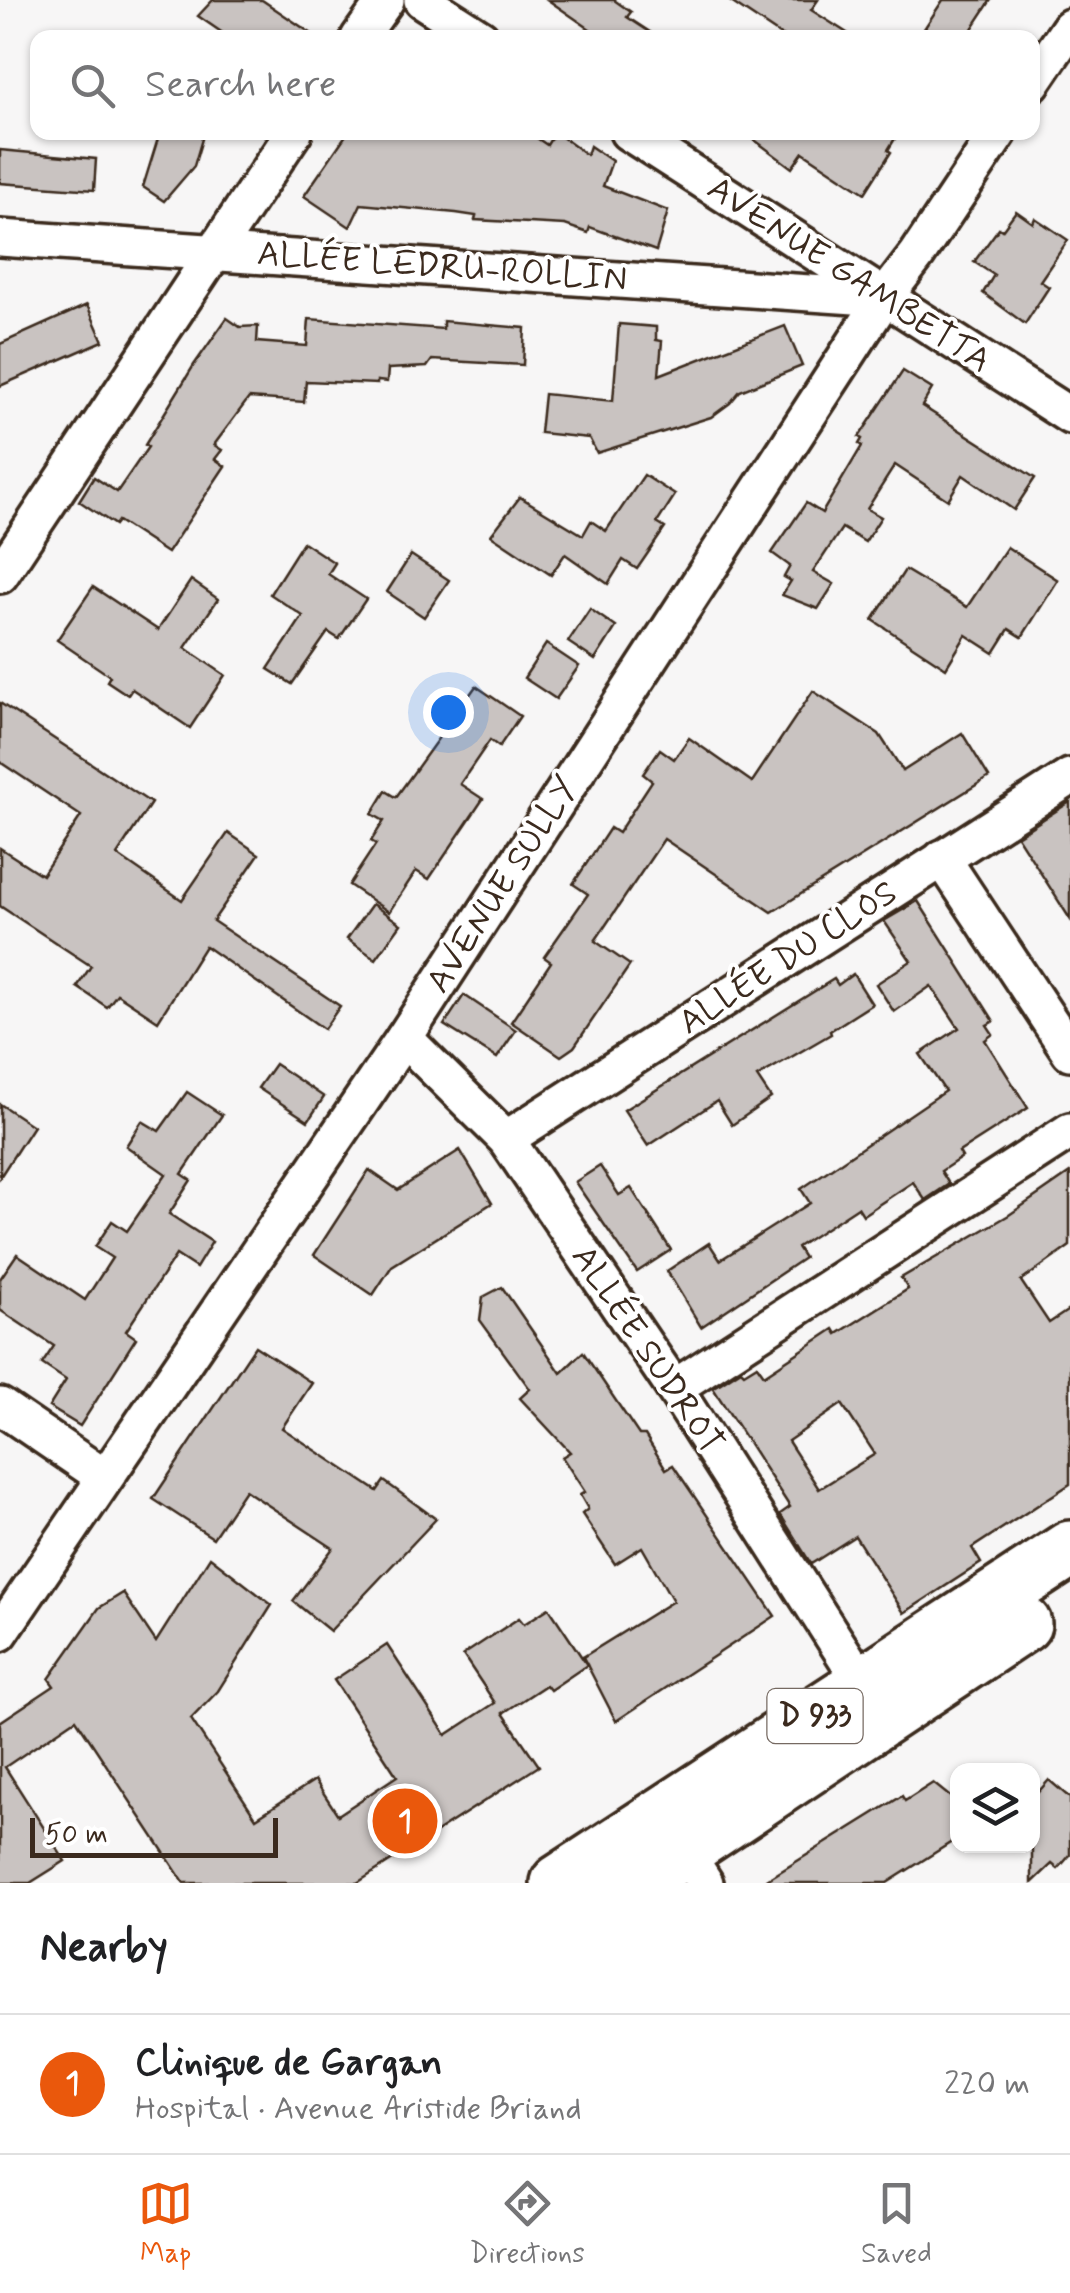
<!DOCTYPE html>
<meta charset="utf-8">
<style>
:root{--surface:#fff;--page:#f2f2f2;--text:#202124;--muted:#757577;--line:#e0e0e0;--accent:#ea580c}
body{margin:0;font-family:Mynerve,sans-serif;background:var(--page);color:var(--text)}
.controls{position:absolute;right:30px;bottom:30px;display:grid;overflow:hidden;border-radius:20px;box-shadow:0 2px 8px #0004}
.controls button{width:90px;height:90px;display:grid;place-items:center;padding:0;border:0;border-bottom:2px solid var(--line);background:var(--surface);color:var(--text);font:50px sans-serif}
.scale{position:absolute;left:30px;bottom:25px;width:248px;box-sizing:border-box;padding-left:10px;border:5px solid #3b2a1e;border-top:0;font-size:28px;line-height:35px;white-space:nowrap;color:#3b2a1e;-webkit-text-stroke:8px #fff;paint-order:stroke}
.you{position:absolute;left:448px;top:712px;width:35px;height:35px;margin:-25px;border:8px solid #fff;border-radius:50%;background:#1a73e8;box-shadow:0 0 0 15px #1a73e833}
.badge{display:grid;place-items:center;width:65px;height:65px;border-radius:50%;background:var(--accent);color:#fff;font-size:32px;font-weight:700}
.pin{position:absolute;translate:-50% -50%;border:5px solid #fff;box-shadow:0 2px 10px #0006}
.list{margin:0;padding:0;list-style:none}
h2{display:flex;justify-content:space-between;align-items:center;height:130px;margin:0;padding:0 40px;font-size:42px}
h2 small{font-size:32px;font-weight:400;color:var(--muted)}
.list li{display:grid;grid-template-columns:65px 1fr auto;gap:30px;align-items:center;box-sizing:border-box;height:140px;padding:0 40px;border-top:2px solid var(--line)}
.list b{display:block;font-size:38px;white-space:nowrap}
.list p{margin:0;font-size:32px;white-space:nowrap;color:var(--muted)}
.list em{font-size:32px;font-style:normal;color:var(--muted)}
.icon{flex:none;width:55px;height:55px;fill:none;stroke:currentColor;stroke-width:2;stroke-linecap:round;stroke-linejoin:round}
.map{position:relative;flex:none;width:1070px;height:1883px;overflow:hidden}
.search{position:absolute;background:var(--surface);box-shadow:0 2px 8px #0004;left:30px;right:30px;top:30px;height:110px;display:flex;align-items:center;gap:25px;box-sizing:border-box;padding:0 35px;border-radius:20px;color:var(--muted);font-size:38px}
.sheet{height:270px;background:var(--surface)}
nav{display:flex;justify-content:space-around;align-items:center;box-sizing:border-box;height:140px;border-top:2px solid var(--line);background:var(--surface);font-size:28px;color:var(--muted)}
nav a{display:grid;justify-items:center;gap:5px}
nav .on{color:var(--accent)}
.map>svg:first-child{display:block}
</style>
<div class="map">
<svg width="1070" height="1883" viewBox="0 0 1070 1883">
<rect width="100%" height="100%" fill="#f7f6f6"/>
<filter id="ink" filterUnits="userSpaceOnUse"><feTurbulence type="fractalNoise" baseFrequency=".01" numOctaves="2"/><feDisplacementMap in="SourceGraphic" scale="20" xChannelSelector="R" yChannelSelector="G"/><feConvolveMatrix kernelMatrix="1 2 1 2 8 2 1 2 1" color-interpolation-filters="sRGB"/></filter>
<g filter="url(#ink)">
<g fill="#c9c3c1" stroke="#3b2a1e" stroke-width="2.5" fill-rule="evenodd">
<polygon points="213,0 262,0 318,38 230,38 198,16"/>
<polygon points="548,0 614,0 631,12 627,17 659,38 603,38"/>
<polygon points="728,0 818,0 811,10 855,38 785,38"/>
<polygon points="943,0 991,0 966,38 918,38"/>
<polygon points="160,132 204,132 194,166 164,201 143,187"/>
<polygon points="348,132 528,132 547,145 555,132 587,155 590,146 612,161 603,186 668,211 656,251 590,227 588,233 565,225 475,220 476,216 456,213 361,204 350,227 304,196"/>
<polygon points="744,132 899,132 888,150 891,152 865,193 803,152 792,168"/>
<polygon points="0,150 96,159 94,190 0,183"/>
<polygon points="1016,211 1033,223 1035,218 1068,240 1040,281 1049,287 1025,324 983,293 994,275 974,262 999,228 1002,230"/>
<polygon points="87,305 103,341 0,386 0,344"/>
<polygon points="227,318 240,327 258,326 257,342 307,346 309,319 443,329 443,321 525,328 523,365 432,360 427,367 388,369 387,382 377,381 377,384 306,381 304,402 249,398 214,445 222,450 215,459 225,466 167,553 118,521 115,525 79,501 94,477 117,492 148,447 145,445 194,365"/>
<polygon points="619,324 656,327 656,340 662,341 659,375 785,326 802,366 740,391 730,403 711,417 597,453 589,438 540,433 544,394 613,401"/>
<polygon points="903,371 932,389 922,406 1035,478 1014,510 963,475 948,500 895,465 867,509 881,517 865,542 842,528 813,572 834,584 818,609 782,595 791,581 784,577 790,566 772,553 806,503 822,513 862,446 859,444 862,439 859,437"/>
<polygon points="644,475 675,495 657,523 665,528 637,569 623,560 608,584 565,554 551,575 491,535 520,497 583,535 591,521 606,531"/>
<polygon points="303,542 335,563 328,574 366,599 339,639 328,632 292,684 268,669 303,616 270,594"/>
<polygon points="1007,547 1058,580 1022,637 1009,629 994,653 966,635 946,668 873,620 905,570 967,607"/>
<polygon points="411,555 449,580 424,617 387,592"/>
<polygon points="191,580 218,599 185,648 225,675 190,728 132,689 128,695 107,681 110,676 57,640 93,587 158,630"/>
<polygon points="590,609 616,627 595,660 568,642"/>
<polygon points="546,644 579,666 556,699 524,678"/>
<polygon points="476,686 520,716 499,747 490,740 460,784 483,799 429,879 416,871 389,912 349,885 376,844 371,841 384,821 372,814 386,791 396,797"/>
<polygon points="813,691 879,734 903,771 962,733 989,777 772,912 664,839 595,941 630,965 574,1047 561,1056 511,1022 551,962 544,957 588,894 573,884 610,828 618,833 652,781 643,774 660,749 674,759 689,738 752,782"/>
<polygon points="0,703 151,803 117,855 182,900 228,833 259,854 213,921 340,1006 324,1029 205,946 158,1021 117,994 107,1007 77,987 91,966 0,906 0,848 42,875 81,816 0,762"/>
<polygon points="1070,802 1070,919 1017,836"/>
<polygon points="918,901 994,1021 987,1025 993,1034 985,1040 1028,1108 959,1152 962,1157 941,1171 949,1184 925,1200 913,1182 863,1215 858,1207 797,1247 804,1258 701,1327 667,1271 709,1243 720,1260 810,1203 801,1189 945,1091 920,1054 959,1028 931,986 894,1012 876,984 911,961 884,921"/>
<polygon points="372,904 401,924 376,959 347,939"/>
<polygon points="853,974 872,1004 830,1031 831,1034 757,1077 771,1098 732,1125 717,1101 648,1146 624,1110 834,979 838,985"/>
<polygon points="464,995 516,1030 497,1058 444,1025"/>
<polygon points="275,1064 324,1097 308,1121 258,1088"/>
<polygon points="187,1092 222,1115 182,1174 191,1180 169,1214 212,1242 196,1268 176,1255 126,1331 136,1338 80,1426 49,1407 66,1380 42,1364 54,1346 0,1310 0,1279 17,1254 85,1300 112,1258 95,1247 112,1221 127,1231 166,1174 126,1146 142,1121 159,1131"/>
<polygon points="0,1104 33,1126 0,1177"/>
<polygon points="460,1150 492,1203 392,1266 373,1295 314,1255 369,1170 398,1190"/>
<polygon points="600,1166 619,1195 631,1188 671,1250 637,1272 575,1182"/>
<path d="M 1070,1173 L 1070,1246 L 1021,1281 L 1049,1323 L 1070,1309 L 1070,1484 L 972,1548 L 981,1563 L 904,1613 L 855,1536 L 811,1564 L 780,1514 L 790,1507 L 713,1388 L 741,1370 L 744,1373 L 757,1365 L 764,1375 L 834,1329 L 837,1334 L 908,1289 L 901,1278 L 1009,1215 ZM 842,1404 L 875,1454 L 819,1489 L 788,1441 Z"/>
<polygon points="502,1287 561,1373 583,1352 639,1435 645,1435 666,1469 673,1465 775,1616 616,1721 583,1657 673,1601 642,1547 615,1564 582,1514 588,1509 580,1495 585,1492 562,1457 570,1452 520,1398 530,1389 480,1320 483,1297"/>
<polygon points="255,1346 312,1383 282,1428 377,1491 384,1481 436,1519 330,1631 293,1601 333,1548 245,1490 213,1538 153,1499"/>
<polygon points="210,1557 272,1605 218,1691 191,1719 256,1818 315,1780 338,1815 397,1776 334,1680 387,1645 446,1735 495,1703 463,1655 519,1618 524,1624 549,1608 587,1665 550,1690 546,1685 503,1713 539,1766 357,1883 184,1883 76,1719 5,1767 65,1861 30,1883 0,1883 0,1722 54,1686 49,1679 99,1608 123,1593 156,1642"/>
<polygon points="1049,1780 1070,1798 1070,1855 1058,1869 1052,1864 1032,1883 1032,1799"/>
<polygon points="933,1783 958,1803 958,1838 887,1883 762,1883 902,1796 905,1801"/>
</g>
<g fill="none" stroke-linecap="round" stroke-linejoin="round">
<g stroke="#3b2a1e" stroke-width="42">
<g id="minor">
<polyline points="422,0 481,38"/>
<polyline points="359,38 386,0"/>
<polyline points="1032,83 1070,27"/>
<polyline points="628,132 1070,416"/>
<polyline points="0,238 884,298"/>
<polyline points="0,575 294,132"/>
<polyline points="942,858 1070,1052"/>
<polyline points="404,1038 506,1139 674,1388 863,1684"/>
<polyline points="506,1139 1070,777"/>
<polyline points="674,1388 1070,1131"/>
<polyline points="0,1406 104,1477"/>
<polyline points="0,1633 404,1038 884,298 917,255 999,132"/>
<polyline points="684,1850 705,1883"/>
</g>
</g>
<g stroke="#3b2a1e" stroke-width="62">
<g id="primary">
<polyline points="559,1883 1070,1549"/>
<polyline points="634,1883 1023,1624"/>
</g>
</g>
<use href="#minor" stroke="#fff" stroke-width="35"/>
<use href="#primary" stroke="#fff" stroke-width="55"/>
</g>
</g>
<g text-anchor="middle" dominant-baseline="central" stroke-width="8" stroke-linejoin="round" paint-order="stroke">
<rect fill="#fff" stroke="#766a62" stroke-width="2.5" x="767.5" y="1689" width="95" height="54" rx="8"/>
<g font-size="32" font-weight="bold" fill="#3b2a1e">
<text x="815" y="1716">D 933</text>
</g>
<g font-size="35" fill="#3b2a1e" stroke="#fff">
<text transform="translate(442 267) rotate(4)">ALLÉE LEDRU-ROLLIN</text>
<text transform="translate(849 275) rotate(33)">AVENUE GAMBETTA</text>
<text transform="translate(503 885) rotate(-57)">AVENUE SULLY</text>
<text transform="translate(788 958) rotate(-33)">ALLÉE DU CLOS</text>
<text transform="translate(647 1350) rotate(56)">ALLÉE SUDROT</text>
</g>
</g>
</svg>
<div class="controls">
<button><svg class="icon" aria-label="layers" viewBox="0 0 24 24"><path d="M12 4l9 5-9 5-9-5zM3 14l9 5 9-5"/></svg></button>
</div>
<div class="scale">50 m</div>
<div class="you"></div>
<div class="pin badge" style="left:405px;top:1821px">1</div>
<div class="search"><svg class="icon" aria-label="search" viewBox="0 0 24 24"><circle cx="10" cy="10" r="6"/><path d="M15 15l6 6"/></svg>Search here</div>
</div>
<section class="sheet">
<h2>Nearby<small></small></h2>
<ul class="list">
<li><span class="badge">1</span><div><b>Clinique de Gargan</b><p>Hospital · Avenue Aristide Briand</p></div><em>220 m</em></li>
</ul>
</section>
<nav>
<a class="on"><svg class="icon" aria-label="map" viewBox="0 0 24 24"><path d="M3 6l6-2 6 2 6-2v14l-6 2-6-2-6 2zM9 4v14M15 6v14"/></svg>Map</a>
<a><svg class="icon" aria-label="directions" viewBox="0 0 24 24"><path d="M12 3l9 9-9 9-9-9zM9 14v-3h6M13 9l2 2-2 2"/></svg>Directions</a>
<a><svg class="icon" aria-label="saved" viewBox="0 0 24 24"><path d="M7 4h10v16l-5-4-5 4z"/></svg>Saved</a>
</nav>
